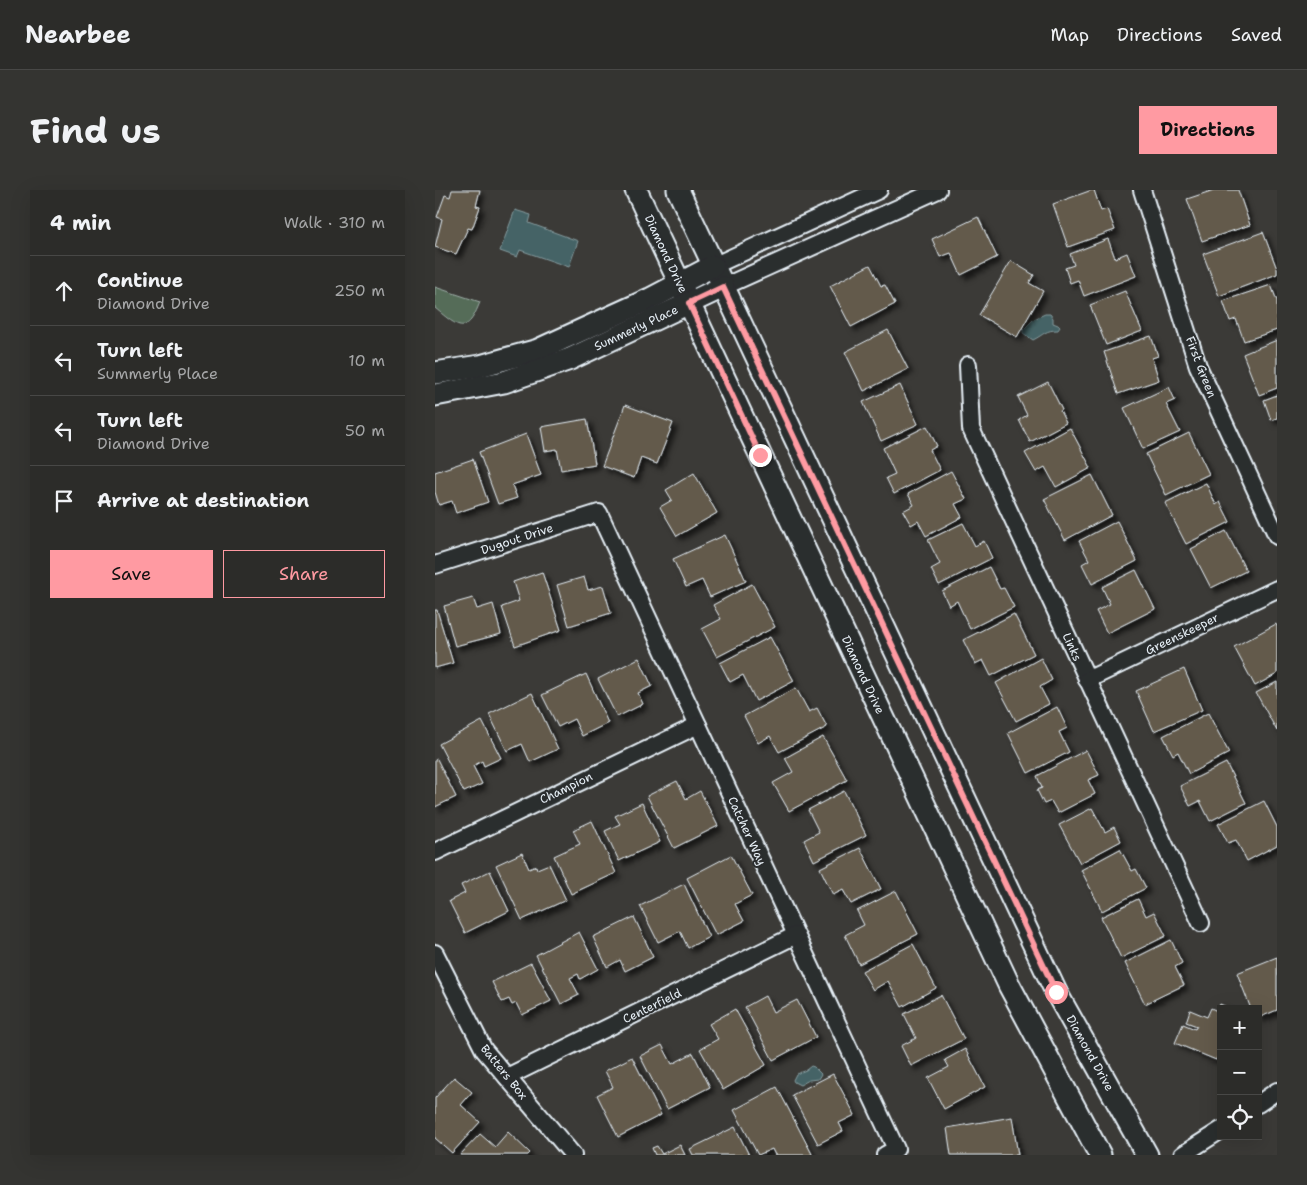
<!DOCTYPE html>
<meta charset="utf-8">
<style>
:root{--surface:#2c2c29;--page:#343431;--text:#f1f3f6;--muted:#a6a7a8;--line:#484846;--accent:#ff9aa2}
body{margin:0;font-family:"Shantell Sans",sans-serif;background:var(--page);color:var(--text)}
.controls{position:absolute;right:15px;bottom:15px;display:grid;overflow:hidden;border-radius:0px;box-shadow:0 5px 20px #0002}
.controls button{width:45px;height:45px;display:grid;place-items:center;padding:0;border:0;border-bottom:1px solid var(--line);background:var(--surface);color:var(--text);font:25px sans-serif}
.stop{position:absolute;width:15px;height:15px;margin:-11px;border:4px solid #ff9aa2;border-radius:50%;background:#fff}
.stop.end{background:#ff9aa2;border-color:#fff;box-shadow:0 1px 5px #0008}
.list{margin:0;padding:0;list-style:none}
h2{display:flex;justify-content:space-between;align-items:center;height:65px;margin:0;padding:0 20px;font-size:21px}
h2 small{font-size:16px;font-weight:400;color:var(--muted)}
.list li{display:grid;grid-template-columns:32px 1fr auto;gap:15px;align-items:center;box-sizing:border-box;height:70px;padding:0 20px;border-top:1px solid var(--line)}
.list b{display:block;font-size:19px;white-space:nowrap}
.list p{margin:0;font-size:16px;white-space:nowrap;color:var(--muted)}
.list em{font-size:16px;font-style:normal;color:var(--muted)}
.actions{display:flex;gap:10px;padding:15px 20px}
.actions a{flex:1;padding:11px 0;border:1px solid var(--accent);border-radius:0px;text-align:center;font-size:18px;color:var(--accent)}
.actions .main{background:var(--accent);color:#111}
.icon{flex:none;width:28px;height:28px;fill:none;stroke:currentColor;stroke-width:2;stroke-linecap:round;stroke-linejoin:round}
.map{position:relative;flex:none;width:842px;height:965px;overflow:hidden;border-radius:0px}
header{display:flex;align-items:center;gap:30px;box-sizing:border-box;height:70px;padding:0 25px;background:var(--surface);border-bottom:1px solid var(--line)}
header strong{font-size:24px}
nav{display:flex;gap:28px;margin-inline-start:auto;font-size:18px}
.intro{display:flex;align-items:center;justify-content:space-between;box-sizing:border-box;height:120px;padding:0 30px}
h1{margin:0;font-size:35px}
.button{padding:12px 22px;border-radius:0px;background:var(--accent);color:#111;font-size:18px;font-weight:700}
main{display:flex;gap:30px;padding:0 30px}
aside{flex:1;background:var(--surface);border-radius:0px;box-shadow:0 5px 20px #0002}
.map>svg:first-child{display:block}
</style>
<header>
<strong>Nearbee</strong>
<nav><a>Map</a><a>Directions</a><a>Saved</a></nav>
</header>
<div class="intro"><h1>Find us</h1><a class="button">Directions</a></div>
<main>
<aside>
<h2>4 min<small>Walk · 310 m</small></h2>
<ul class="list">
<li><svg class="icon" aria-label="ahead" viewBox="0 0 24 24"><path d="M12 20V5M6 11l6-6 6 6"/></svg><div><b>Continue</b><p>Diamond Drive</p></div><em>250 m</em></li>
<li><svg class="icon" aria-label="left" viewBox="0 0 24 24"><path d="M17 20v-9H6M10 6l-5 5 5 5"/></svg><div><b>Turn left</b><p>Summerly Place</p></div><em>10 m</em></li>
<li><svg class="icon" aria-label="left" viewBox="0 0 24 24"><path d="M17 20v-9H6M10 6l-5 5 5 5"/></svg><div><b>Turn left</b><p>Diamond Drive</p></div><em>50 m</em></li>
<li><svg class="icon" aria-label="arrive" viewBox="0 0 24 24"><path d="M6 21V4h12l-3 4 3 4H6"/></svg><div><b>Arrive at destination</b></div></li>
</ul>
<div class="actions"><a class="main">Save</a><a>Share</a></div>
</aside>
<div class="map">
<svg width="842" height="965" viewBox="0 0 842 965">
<defs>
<filter id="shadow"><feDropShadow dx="4.5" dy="4.5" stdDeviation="2.5" flood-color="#0009"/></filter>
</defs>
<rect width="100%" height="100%" fill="#3b3a37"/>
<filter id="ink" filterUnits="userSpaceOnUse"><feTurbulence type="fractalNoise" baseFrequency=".02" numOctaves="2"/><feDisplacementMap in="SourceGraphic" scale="10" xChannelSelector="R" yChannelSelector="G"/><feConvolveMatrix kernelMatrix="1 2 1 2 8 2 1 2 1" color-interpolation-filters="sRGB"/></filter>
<g filter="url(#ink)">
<path fill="#556c59" stroke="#9eaea8" d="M 0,97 L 45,112 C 32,146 24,138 0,118 Z"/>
<g fill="#456466" stroke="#869ca0">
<polygon points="80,20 96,25 94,33 143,51 134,77 85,60 82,67 65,61"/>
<path d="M 610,124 L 615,124 L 618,128 L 618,133 L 623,135 L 625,137 L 623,140 C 610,140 610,144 598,150 L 588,143 L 588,140 L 599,129 Z"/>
<polygon points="376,876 379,877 386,884 383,889 374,890 365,895 359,892 358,890 361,884 371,880"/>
</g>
<g fill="#635a4b" stroke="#e8f1f8" filter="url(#shadow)">
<polygon points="17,0 45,0 41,16 45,17 37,39 33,38 21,64 0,57 7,29 2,27 10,5 15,7"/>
<polygon points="657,0 659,0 666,21 672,19 680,40 633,57 618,14"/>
<polygon points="779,0 803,0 815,35 767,51 752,9"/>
<polygon points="543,27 562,67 526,85 516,63 505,67 497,49"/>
<polygon points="828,42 842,79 842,84 784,106 768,64"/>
<polygon points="673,49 680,68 692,63 701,86 649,106 643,90 635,93 630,78 639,75 635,64"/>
<polygon points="576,71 599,85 594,93 608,101 582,147 544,125"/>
<polygon points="435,75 446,96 450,95 460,114 416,137 395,96"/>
<polygon points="836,95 842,111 842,140 809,151 801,129 795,131 788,111"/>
<polygon points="690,101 707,141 671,155 655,115"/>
<polygon points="453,140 473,179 429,201 410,162"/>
<polygon points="716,146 723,166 717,168 724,190 683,204 669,162"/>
<polygon points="842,150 842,198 824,205 808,164"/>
<polygon points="613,192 627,220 625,221 631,233 595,252 584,230 592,225 583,207"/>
<polygon points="465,195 483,234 446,251 428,212"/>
<polygon points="734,197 740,210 731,214 745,242 708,259 689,218"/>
<polygon points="842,205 842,228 836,230 829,210"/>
<polygon points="190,215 238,233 222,274 206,268 199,288 167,276"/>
<polygon points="152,229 160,274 126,280 122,259 110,261 106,237"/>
<polygon points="492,236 502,256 495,260 505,280 459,304 451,288 460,284 448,258"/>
<polygon points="635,238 656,278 621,297 610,277 601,282 590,263"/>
<polygon points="754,243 774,284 731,305 711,264"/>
<polygon points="91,244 106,285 77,295 82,308 63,314 44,262"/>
<polygon points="38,269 53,312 21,323 17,311 4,315 0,302 0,282"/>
<polygon points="516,281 531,309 520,314 527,327 491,346 483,331 476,335 468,321 479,315 473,304"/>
<polygon points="259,283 282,323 242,346 225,317 237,310 231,300"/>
<polygon points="657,285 677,325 630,350 609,309"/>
<polygon points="771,293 781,315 785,312 795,332 751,354 730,313"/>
<polygon points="682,331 702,371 657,394 647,374 654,370 644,351"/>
<polygon points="528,333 540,356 549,351 557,368 504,395 496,379 505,374 493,350"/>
<polygon points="791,341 811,381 776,398 756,359"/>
<polygon points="290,345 311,391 275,407 267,390 251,397 238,369"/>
<polygon points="554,377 565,399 569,398 579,417 535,439 522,411 514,416 507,401"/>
<polygon points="701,380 720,419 672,443 661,421 675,414 667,397"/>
<polygon points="107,382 126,440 80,456 67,417 84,411 78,392"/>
<polygon points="149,387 153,400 168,396 176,423 134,436 122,395"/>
<polygon points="317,394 340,437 282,467 267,439 286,429 278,415"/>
<polygon points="38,408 42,419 58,414 66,444 20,456 9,416"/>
<polygon points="0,420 2,420 18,473 0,478"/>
<polygon points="579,424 599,464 556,486 548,470 540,474 528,450"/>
<polygon points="841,434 842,437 842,484 820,496 799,457"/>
<polygon points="335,447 359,491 321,511 308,485 295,492 285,473"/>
<polygon points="204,468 217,496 203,503 208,514 182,527 163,489"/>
<polygon points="606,468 617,490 605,497 614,514 581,531 561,493"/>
<polygon points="749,479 767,520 719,541 701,501"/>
<polygon points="151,484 173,533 147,546 139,529 123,537 107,505"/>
<polygon points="842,492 842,541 821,503"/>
<polygon points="361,498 374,522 382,518 392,537 344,562 335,546 323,553 309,526"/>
<polygon points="97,503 123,559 95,572 87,554 72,561 54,524"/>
<polygon points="622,517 632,538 624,542 634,562 593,583 573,543"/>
<polygon points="773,523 794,563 754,584 743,562 738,565 728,546"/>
<polygon points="47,531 66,568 49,576 47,571 38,576 47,594 29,602 4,554"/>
<polygon points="388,547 412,590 354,621 338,593 358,582 350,568"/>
<polygon points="651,560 664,585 653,590 660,604 623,623 616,611 609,614 602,600 607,598 602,586"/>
<polygon points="2,569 21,607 0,617 0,570"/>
<polygon points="791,573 811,613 775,631 765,611 755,616 745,596"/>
<polygon points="242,591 251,609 265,601 283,636 239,658 212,606"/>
<polygon points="409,601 431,645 379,671 369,650 384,642 373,620"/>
<polygon points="829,611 842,637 842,655 812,671 801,650 793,653 783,634"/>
<polygon points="207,613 225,652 184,671 170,641 185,634 180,626"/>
<polygon points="657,618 670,642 679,637 686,651 645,673 624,635"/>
<polygon points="157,631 181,683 136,704 119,666 145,654 138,640"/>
<polygon points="425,658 446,699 416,714 408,700 398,705 385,678"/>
<polygon points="685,659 697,681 701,679 711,698 667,721 646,680"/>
<polygon points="87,663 94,679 101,676 102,679 114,674 131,710 87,730 61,675"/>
<polygon points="296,665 317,705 300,714 309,731 281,745 252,688"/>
<polygon points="55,681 74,721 30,743 14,711 30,703 26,695"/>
<polygon points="249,694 274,747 253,758 245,741 223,752 205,716"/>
<polygon points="461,701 483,744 424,774 410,745 429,735 422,721"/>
<polygon points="703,709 711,726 719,722 731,746 686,768 666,727"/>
<polygon points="199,727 218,767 190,781 185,770 172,777 158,747"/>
<polygon points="144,742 163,779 145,789 143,784 135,788 144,805 126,814 101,765"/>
<polygon points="736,750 747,773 740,777 749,795 710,814 690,773"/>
<polygon points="478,754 501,798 467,817 453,791 438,800 427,781"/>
<polygon points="842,767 842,820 823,828 823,819 816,819 802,783"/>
<polygon points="96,773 116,811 87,825 81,813 77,815 74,809 67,812 57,792"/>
<polygon points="506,805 529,849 476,876 466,856 481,848 469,824"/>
<polygon points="330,806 338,822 362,810 381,847 338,870 310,817"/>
<polygon points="785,814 796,819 786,819 786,859 781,870 740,853 748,834 760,839 762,836 751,832 755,820 772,827 776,818 782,821"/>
<polygon points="300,819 331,875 288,900 265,859 283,849 274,834"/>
<polygon points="227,855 237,874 258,863 275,897 232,919 205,866"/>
<polygon points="530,859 550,897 509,919 493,888 514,877 510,870"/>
<polygon points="197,867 226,925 183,947 162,905 178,897 170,881"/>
<polygon points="398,884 420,925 404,933 408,941 383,954 357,905"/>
<polygon points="19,887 37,902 26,915 45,932 17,963 0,948 0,908"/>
<polygon points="342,897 377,964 375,965 340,965 337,959 323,965 299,920"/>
<polygon points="577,927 583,965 516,965 512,938"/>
<polygon points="300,937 314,965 258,965 255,959"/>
<polygon points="73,942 95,963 93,965 25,965 45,944 60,957"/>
<polygon points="245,955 250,965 220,965 217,958 222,956 227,964"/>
</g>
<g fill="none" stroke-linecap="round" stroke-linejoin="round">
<g stroke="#e8f1f8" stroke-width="20">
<g id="minor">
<polyline points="707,0 763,176 842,346"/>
<polyline points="278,76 444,0"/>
<polyline points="288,97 503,0"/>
<polyline points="533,175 536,239 766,733"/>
<polyline points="0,375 164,323 461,959 450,965"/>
<polyline points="652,490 842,399"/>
<polyline points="0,662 263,535"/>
<polyline points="0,763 49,860 138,965"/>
<polyline points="72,887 361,745"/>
<polyline points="823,914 842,901"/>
<polyline points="747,965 786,940"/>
</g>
</g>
<g stroke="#e8f1f8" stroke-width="25">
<g id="tertiary">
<polyline points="201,0 574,795 665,965"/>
<polyline points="243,0 621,802 712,965"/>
<polyline points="0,183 45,176 103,160 215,109 278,76"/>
<polyline points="0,205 69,192 135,169 288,97"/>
</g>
</g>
<use href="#minor" stroke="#2a2d2e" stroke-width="16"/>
<use href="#tertiary" stroke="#2a2d2e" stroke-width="21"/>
</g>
</g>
<g fill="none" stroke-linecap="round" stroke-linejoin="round" filter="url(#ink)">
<polyline stroke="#ff9aa2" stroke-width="6" points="325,265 254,113 288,97 621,802"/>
</g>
<g text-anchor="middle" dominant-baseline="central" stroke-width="4" stroke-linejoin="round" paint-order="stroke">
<g font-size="12" fill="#e8f1f8" stroke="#2a2d2e">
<text transform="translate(231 64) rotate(65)">Diamond Drive</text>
<text transform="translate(201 138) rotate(-25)">Summerly Place</text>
<text transform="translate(766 177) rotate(69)">First Green</text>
<text transform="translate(82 349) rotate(-18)">Dugout Drive</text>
<text transform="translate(747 444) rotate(-26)">Greenskeeper</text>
<text transform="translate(637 457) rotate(65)">Links</text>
<text transform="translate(428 485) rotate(65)">Diamond Drive</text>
<text transform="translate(131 598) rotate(-26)">Champion</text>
<text transform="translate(312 641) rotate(65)">Catcher Way</text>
<text transform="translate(217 816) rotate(-26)">Centerfield</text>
<text transform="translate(655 863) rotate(61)">Diamond Drive</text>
<text transform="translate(69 882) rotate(51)">Batters Box</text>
</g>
</g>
</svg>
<div class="controls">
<button>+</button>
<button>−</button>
<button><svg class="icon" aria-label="locate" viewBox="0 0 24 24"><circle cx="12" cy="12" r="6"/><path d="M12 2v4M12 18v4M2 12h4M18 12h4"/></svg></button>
</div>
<div class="stop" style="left:621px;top:802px"></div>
<div class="stop end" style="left:325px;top:265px"></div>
</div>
</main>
